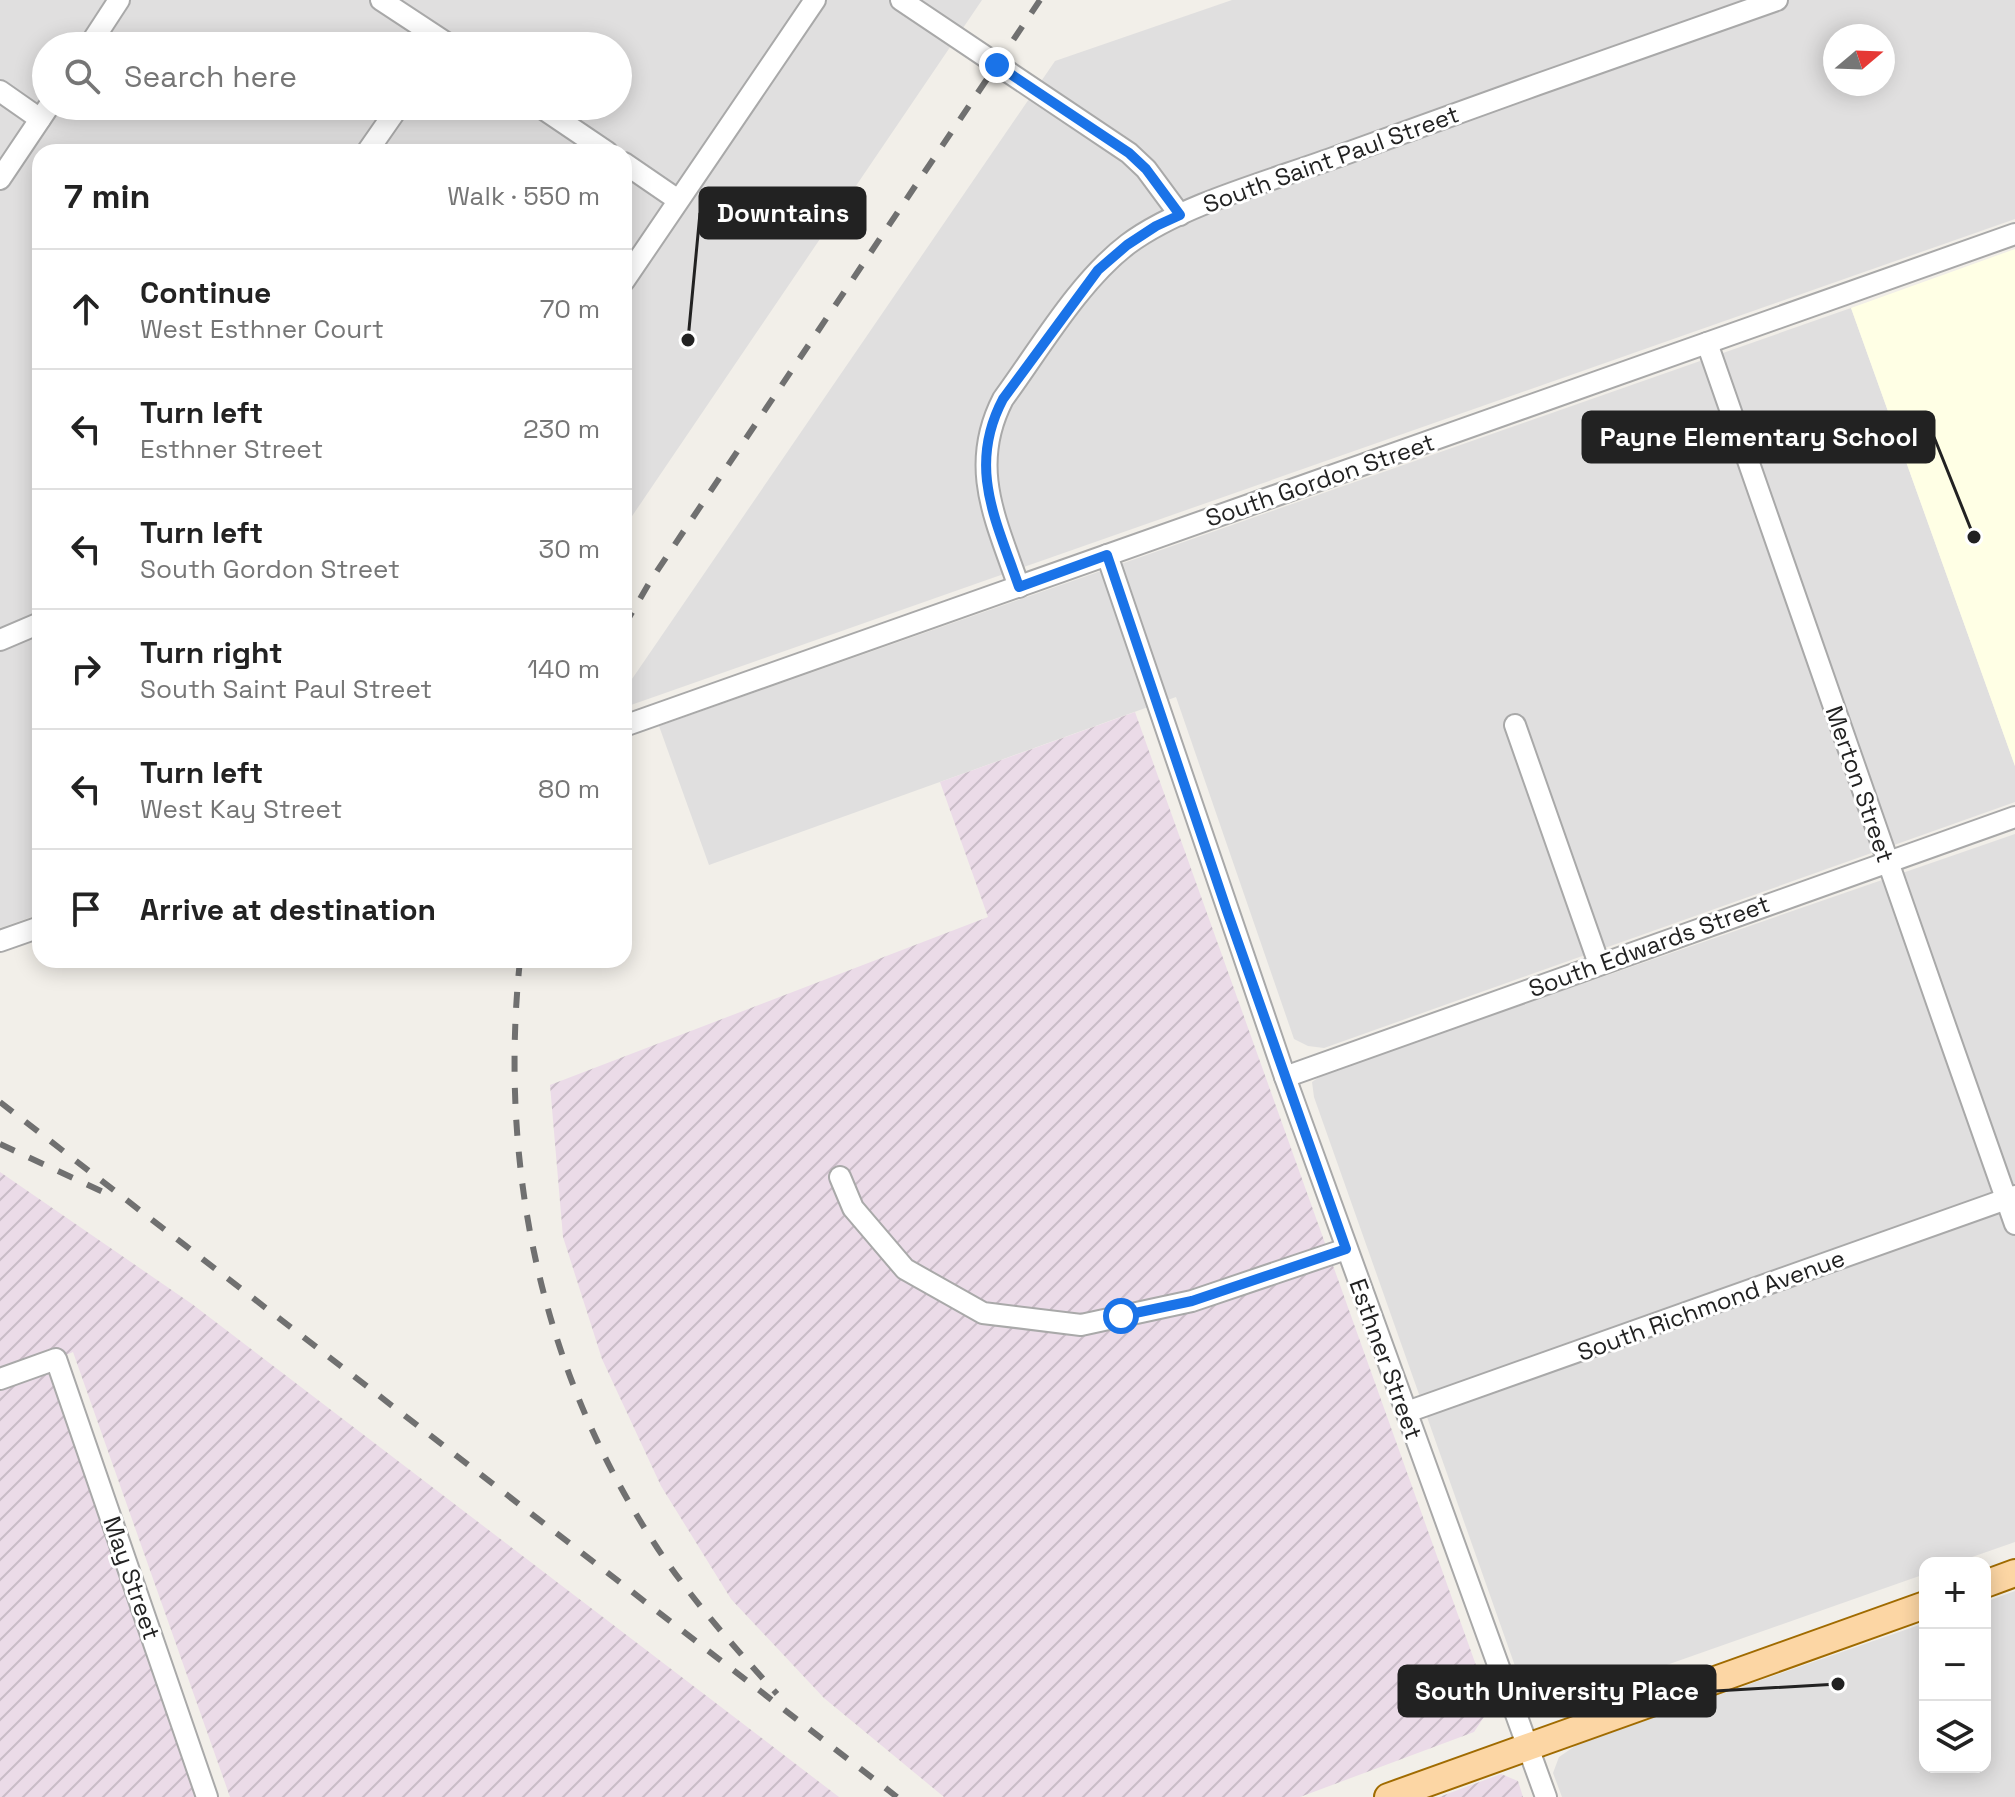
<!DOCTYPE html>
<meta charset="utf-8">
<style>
:root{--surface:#fff;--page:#f6f6f6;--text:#222;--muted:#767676;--line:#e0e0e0}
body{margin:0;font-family:"Space Grotesk",sans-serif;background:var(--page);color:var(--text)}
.controls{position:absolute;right:24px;bottom:24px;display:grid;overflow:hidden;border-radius:16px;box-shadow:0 4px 20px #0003}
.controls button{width:72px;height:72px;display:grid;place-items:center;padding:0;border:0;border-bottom:2px solid var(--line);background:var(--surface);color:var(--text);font:40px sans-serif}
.compass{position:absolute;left:1823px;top:24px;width:72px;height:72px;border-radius:50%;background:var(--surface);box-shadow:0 4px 20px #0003;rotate:71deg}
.stop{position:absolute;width:24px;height:24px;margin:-18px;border:6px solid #1a73e8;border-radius:50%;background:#fff}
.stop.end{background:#1a73e8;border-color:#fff;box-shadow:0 2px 8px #0008}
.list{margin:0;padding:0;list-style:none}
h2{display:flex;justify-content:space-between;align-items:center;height:104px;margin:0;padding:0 32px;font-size:34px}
h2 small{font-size:26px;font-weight:400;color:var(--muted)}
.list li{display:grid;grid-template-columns:52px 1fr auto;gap:24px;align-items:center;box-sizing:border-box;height:120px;padding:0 32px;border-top:2px solid var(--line)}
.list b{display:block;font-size:30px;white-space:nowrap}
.list p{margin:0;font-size:26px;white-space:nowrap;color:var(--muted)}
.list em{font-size:26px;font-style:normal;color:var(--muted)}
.icon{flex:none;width:44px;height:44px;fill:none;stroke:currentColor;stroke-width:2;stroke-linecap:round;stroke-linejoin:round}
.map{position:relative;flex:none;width:2015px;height:1797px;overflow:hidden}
.search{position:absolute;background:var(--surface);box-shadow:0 4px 20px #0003;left:32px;top:32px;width:600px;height:88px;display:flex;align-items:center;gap:20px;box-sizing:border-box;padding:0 28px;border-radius:44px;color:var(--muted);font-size:30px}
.panel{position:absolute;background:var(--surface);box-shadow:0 4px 20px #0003;left:32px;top:144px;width:600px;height:824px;border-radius:24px}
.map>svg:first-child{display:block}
</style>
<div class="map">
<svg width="2015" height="1797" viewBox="0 0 2015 1797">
<defs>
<pattern id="industrial-furrows" width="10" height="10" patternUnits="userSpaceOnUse" patternTransform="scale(2)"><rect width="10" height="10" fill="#ebdbe8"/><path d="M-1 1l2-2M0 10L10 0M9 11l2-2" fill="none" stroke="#c9bcc7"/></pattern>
</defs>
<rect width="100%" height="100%" fill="#f2efe9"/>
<g fill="#e0dfdf" fill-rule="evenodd">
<path d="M 0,0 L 982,0 L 624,528 L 624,152 L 40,152 L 40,914 L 0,928 ZM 46,46 L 618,46 L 618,106 L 46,106 Z"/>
<path d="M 1232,0 L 2015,0 L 2015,219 L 631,705 L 632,679 L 1055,61 ZM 1835,36 L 1883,36 L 1883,84 L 1835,84 Z"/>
<polygon points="1851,308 2015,766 2015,802 1324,1048 1308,1046 1294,1039 1176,697 709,865 659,726"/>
<polygon points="2015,834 2015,1542 1955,1563 1925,1563 1925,1574 1556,1704 1540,1705 1528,1696 1521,1683 1314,1097 1312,1082 1325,1073"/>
<polygon points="2015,1591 2015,1797 1562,1797 1553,1773 1559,1757 1578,1744 1925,1623 1925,1767 1985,1767 1985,1602"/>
</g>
<g fill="url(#industrial-furrows)">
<polygon points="1135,712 1487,1696 1484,1717 1474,1732 1300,1797 944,1797 824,1698 731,1599 661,1486 602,1359 563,1237 550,1085 988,917 940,782"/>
<polygon points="0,1172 192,1304 839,1797 230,1797 73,1352 57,1359 209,1797 0,1797"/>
<polygon points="1501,1774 1518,1781 1523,1797 1439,1797"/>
</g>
<polygon fill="#ffffe5" points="2015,249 2015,766 1851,308"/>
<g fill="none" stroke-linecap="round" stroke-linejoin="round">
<g stroke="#a9a9a9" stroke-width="24">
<g id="minor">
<polyline points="381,0 451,46"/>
<polyline points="901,0 1129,153 1146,169 1180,215"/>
<polyline points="89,46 119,0"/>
<polyline points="0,91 40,119"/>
<polyline points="539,106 607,152"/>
<polyline points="367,152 399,106"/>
<polyline points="624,163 678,200"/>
<polyline points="0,179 49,106"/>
<polyline points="624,281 815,0"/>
<path d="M 1707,343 C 1811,637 1911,931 2015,1224"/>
<polyline points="1107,555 1285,1077 1546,1797"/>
<path d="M 1019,587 C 996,520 968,467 1003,399 C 1039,350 1079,281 1128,244 C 1182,204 1274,180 1339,156 C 1485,103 1630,51 1777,0"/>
<polyline points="0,640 40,623"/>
<polyline points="1515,725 1599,964"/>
<polyline points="624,726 2015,234"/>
<polyline points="0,941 40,927"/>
<polyline points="1285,1077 2015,817"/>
<polyline points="840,1177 853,1208 905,1269 983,1313 1081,1325 1192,1301 1346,1249"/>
<polyline points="0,1379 56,1359 207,1797"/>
<polyline points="1407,1412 2015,1196"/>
</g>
</g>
<g stroke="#a06b00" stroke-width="30">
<g id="major">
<polyline points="1985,1584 2015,1573"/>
<polyline points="1388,1797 1925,1605"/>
</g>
</g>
<use href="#minor" stroke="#fff" stroke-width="20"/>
<use href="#major" stroke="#fcd6a4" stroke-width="26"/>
<g stroke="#707070" stroke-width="6" stroke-dasharray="16 16" stroke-linecap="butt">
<polyline points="624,626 651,580 1040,0"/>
<path d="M 520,960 C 498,1168 542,1374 658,1549 C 693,1601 735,1648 777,1694"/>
<polyline points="0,1102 897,1797"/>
<polyline points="0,1144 103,1192"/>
</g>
</g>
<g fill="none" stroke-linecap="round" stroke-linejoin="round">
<path stroke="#1a73e8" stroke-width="10" d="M 997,65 L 1129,153 L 1146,169 L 1180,215 L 1156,226 L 1127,245 L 1098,270 L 1003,399 C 967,467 996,520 1019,587 L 1107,555 L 1227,911 L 1346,1249 L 1192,1301 L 1121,1316"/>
</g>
<g text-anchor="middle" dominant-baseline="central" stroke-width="6" stroke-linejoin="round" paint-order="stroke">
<g font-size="24" fill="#222" stroke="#fff">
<text transform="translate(1331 159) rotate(-20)">South Saint Paul Street</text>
<text transform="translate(1320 480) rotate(-19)">South Gordon Street</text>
<text transform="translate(1860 784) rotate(71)">Merton Street</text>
<text transform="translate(1649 946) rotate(-20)">South Edwards Street</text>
<text transform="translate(1711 1305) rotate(-20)">South Richmond Avenue</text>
<text transform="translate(1386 1359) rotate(70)">Esthner Street</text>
<text transform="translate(132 1578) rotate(71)">May Street</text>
</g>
</g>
<path fill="none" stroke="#222" stroke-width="3" d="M688 340L700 213M1974 537L1934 437M1838 1684L1715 1691"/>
<g fill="#222" stroke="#fff" stroke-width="3">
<circle cx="688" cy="340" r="8"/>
<circle cx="1974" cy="537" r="8"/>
<circle cx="1838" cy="1684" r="8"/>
</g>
<g fill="#222" stroke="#222" stroke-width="3">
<rect x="700" y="188" width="165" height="50" rx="8"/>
<rect x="1583" y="412" width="351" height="50" rx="8"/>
<rect x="1399" y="1666" width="316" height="50" rx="8"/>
</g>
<g font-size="26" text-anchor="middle" font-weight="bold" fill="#fff">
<text x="783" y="222">Downtains</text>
<text x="1759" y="446">Payne Elementary School</text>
<text x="1557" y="1700">South University Place</text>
</g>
</svg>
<div class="controls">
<button>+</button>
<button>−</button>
<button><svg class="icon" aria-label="layers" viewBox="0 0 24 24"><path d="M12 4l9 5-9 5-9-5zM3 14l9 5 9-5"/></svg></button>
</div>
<svg class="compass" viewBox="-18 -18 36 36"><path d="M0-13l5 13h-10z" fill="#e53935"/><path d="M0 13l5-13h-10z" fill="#767676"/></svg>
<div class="stop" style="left:1121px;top:1316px"></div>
<div class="stop end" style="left:997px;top:65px"></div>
<div class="search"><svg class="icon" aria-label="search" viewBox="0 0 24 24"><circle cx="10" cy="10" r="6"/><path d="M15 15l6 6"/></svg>Search here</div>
<section class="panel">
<h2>7 min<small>Walk · 550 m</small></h2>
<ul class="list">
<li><svg class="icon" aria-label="ahead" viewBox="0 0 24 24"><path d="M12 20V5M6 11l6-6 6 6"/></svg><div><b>Continue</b><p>West Esthner Court</p></div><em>70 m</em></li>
<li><svg class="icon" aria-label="left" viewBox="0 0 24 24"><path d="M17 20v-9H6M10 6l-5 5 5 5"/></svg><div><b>Turn left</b><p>Esthner Street</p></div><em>230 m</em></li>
<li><svg class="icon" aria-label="left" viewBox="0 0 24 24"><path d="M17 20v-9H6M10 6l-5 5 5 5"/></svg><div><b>Turn left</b><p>South Gordon Street</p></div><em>30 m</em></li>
<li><svg class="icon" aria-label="right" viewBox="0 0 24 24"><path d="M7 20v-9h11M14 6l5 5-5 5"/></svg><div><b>Turn right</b><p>South Saint Paul Street</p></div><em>140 m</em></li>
<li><svg class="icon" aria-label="left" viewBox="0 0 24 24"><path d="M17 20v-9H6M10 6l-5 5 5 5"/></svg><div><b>Turn left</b><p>West Kay Street</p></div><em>80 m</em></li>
<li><svg class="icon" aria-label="arrive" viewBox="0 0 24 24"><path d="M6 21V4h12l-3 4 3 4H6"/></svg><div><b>Arrive at destination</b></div></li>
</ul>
</section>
</div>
